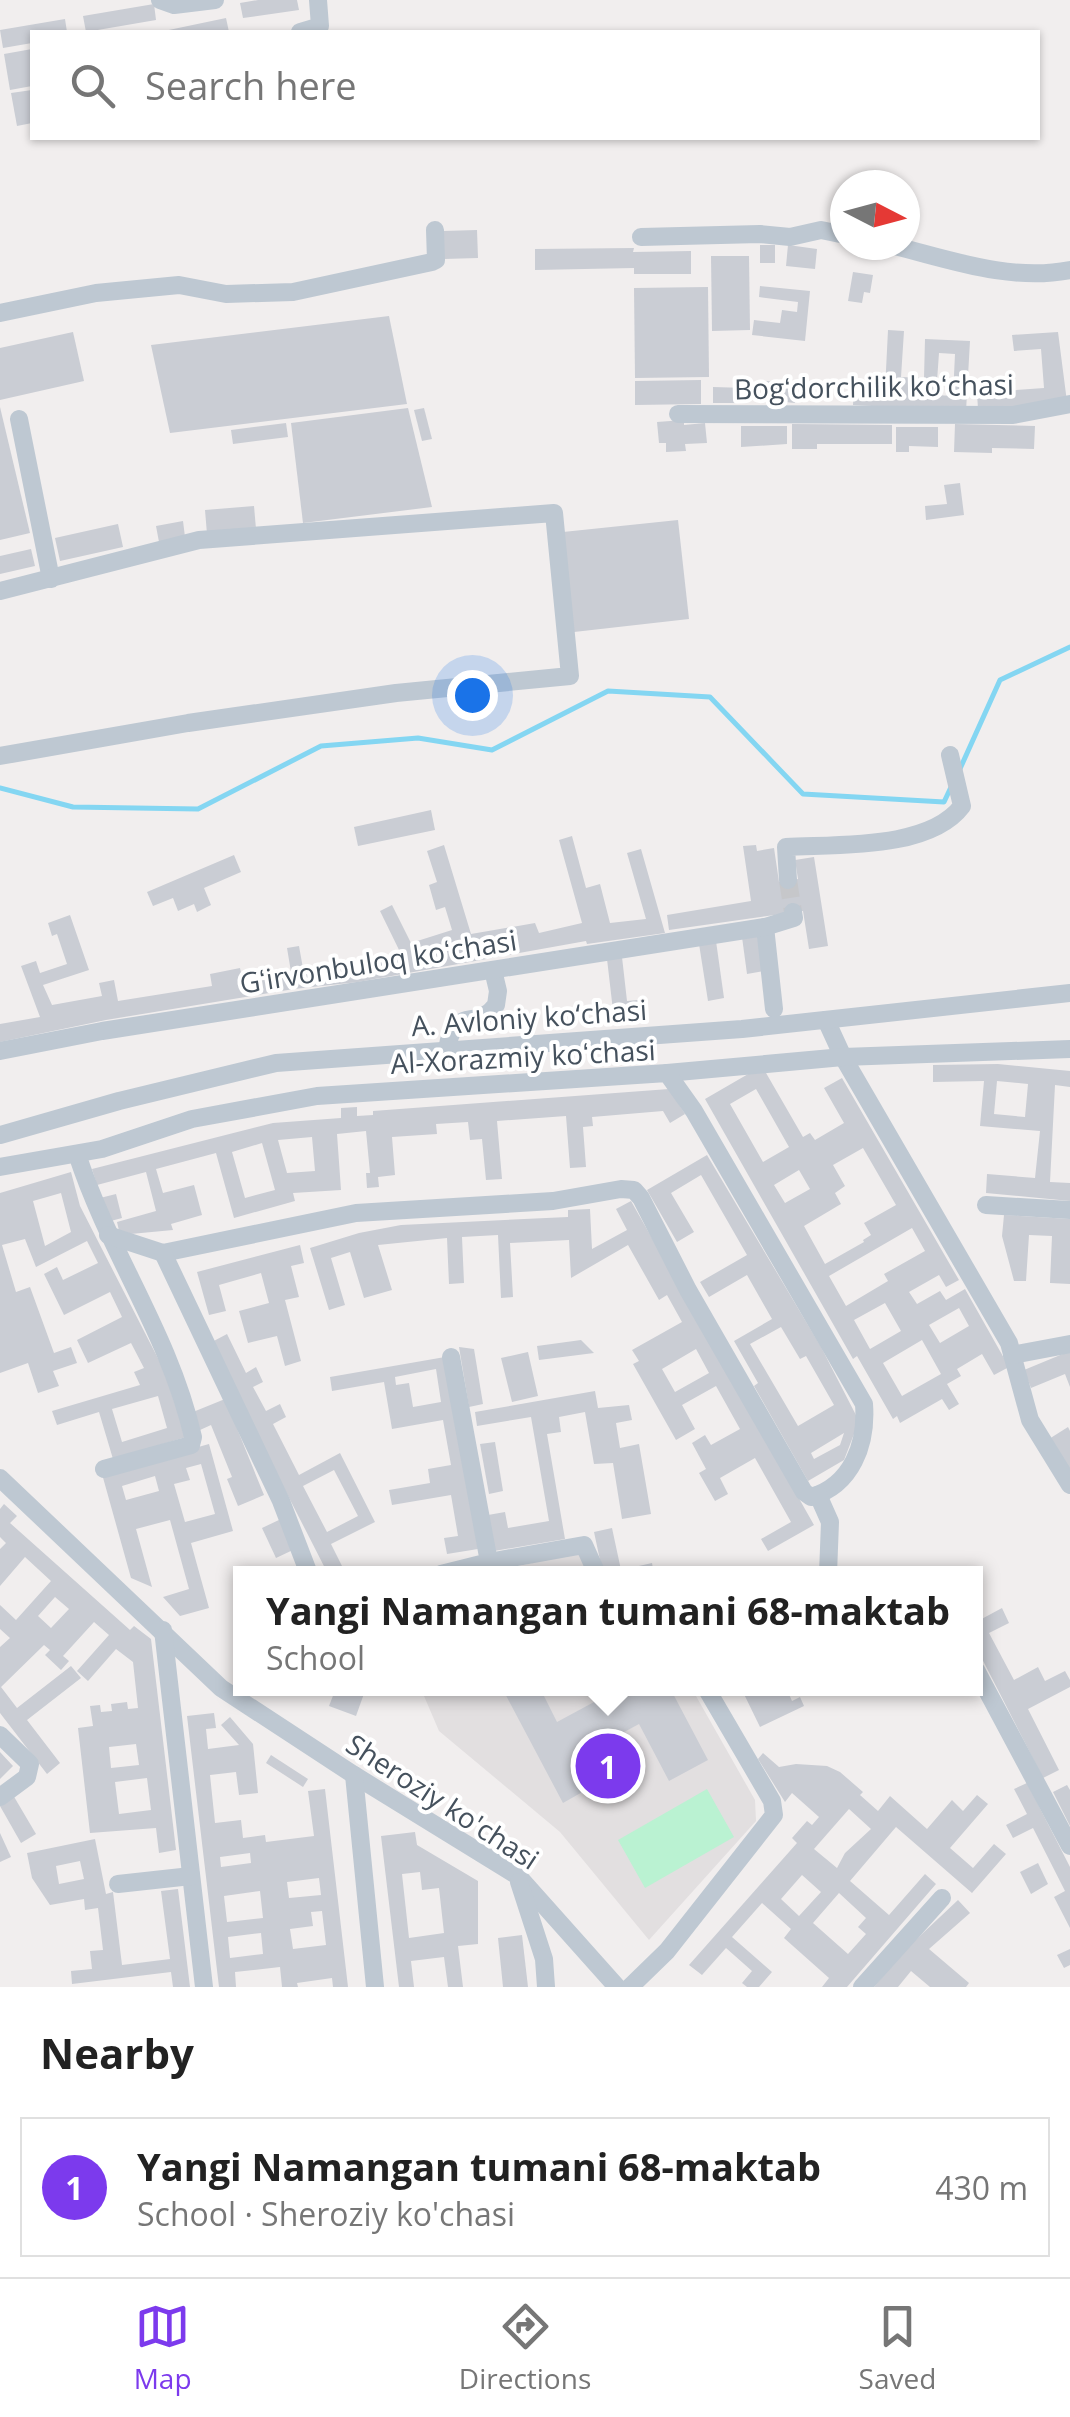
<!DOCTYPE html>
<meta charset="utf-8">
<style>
:root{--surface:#fff;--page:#f2f2f2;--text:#222;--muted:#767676;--line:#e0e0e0;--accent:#7c3aed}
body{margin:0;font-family:"Open Sans",sans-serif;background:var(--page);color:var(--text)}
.compass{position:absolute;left:830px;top:170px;width:90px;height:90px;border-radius:50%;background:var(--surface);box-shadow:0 2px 8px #0004;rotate:96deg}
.you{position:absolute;left:472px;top:695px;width:35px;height:35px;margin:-25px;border:8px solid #fff;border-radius:50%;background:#1a73e8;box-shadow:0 0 0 15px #1a73e833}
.badge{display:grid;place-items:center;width:65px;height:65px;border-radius:50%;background:var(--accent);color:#fff;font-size:32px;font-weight:700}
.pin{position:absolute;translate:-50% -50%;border:5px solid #fff;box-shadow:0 2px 10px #0006}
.popup{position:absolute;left:233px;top:1566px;width:750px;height:130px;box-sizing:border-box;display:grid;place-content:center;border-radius:0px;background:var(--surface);filter:drop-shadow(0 2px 8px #0005);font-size:32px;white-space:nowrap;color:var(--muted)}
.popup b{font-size:38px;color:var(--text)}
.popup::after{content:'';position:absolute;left:50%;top:100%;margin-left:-20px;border:20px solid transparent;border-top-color:var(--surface)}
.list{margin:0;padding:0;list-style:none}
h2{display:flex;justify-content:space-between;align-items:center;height:130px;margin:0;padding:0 40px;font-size:42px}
h2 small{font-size:32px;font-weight:400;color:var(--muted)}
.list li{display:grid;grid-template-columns:65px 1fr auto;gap:30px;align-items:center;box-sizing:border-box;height:140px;margin:0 20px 20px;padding:0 20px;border:2px solid var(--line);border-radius:0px}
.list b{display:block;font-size:38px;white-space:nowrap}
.list p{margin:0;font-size:32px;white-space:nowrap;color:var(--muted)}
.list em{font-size:32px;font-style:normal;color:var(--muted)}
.icon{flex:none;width:55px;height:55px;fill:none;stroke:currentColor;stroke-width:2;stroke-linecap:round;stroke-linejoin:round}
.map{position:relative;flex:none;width:1070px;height:1987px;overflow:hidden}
.search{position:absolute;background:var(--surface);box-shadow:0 2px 8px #0004;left:30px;right:30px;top:30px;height:110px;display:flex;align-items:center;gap:25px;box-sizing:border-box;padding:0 35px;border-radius:0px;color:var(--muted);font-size:38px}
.sheet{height:290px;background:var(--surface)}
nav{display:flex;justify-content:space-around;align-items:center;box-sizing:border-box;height:140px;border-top:2px solid var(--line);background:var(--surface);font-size:28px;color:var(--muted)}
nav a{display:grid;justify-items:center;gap:5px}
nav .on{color:var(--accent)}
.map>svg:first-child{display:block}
</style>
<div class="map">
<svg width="1070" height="1987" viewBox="0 0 1070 1987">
<rect width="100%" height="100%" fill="#f1eeee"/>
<g fill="#e2dfe0">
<polygon points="581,1552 589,1574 484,1574"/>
<polygon points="421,1689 692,1689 755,1800 756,1821 649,1940 560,1832 439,1731"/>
</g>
<polygon fill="#baf2d2" points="707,1789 734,1837 645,1888 618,1840"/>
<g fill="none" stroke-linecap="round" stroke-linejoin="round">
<g stroke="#84d6f2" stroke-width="5">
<polyline points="959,771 1000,680 1070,647"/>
<polyline points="0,788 73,807 198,809 321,746 418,738 492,750 608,691 710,697 803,794 944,802 952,785"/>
</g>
</g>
<g fill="#cacdd4" fill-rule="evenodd">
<polygon points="258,0 297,0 299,10 243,18 240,3"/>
<polygon points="154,4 156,20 86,32 83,16"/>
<polygon points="226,18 229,32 164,32 164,31"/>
<polygon points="65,19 67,32 32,32 32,43 3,48 0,30"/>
<polygon points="32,49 32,86 10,90 4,54"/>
<polygon points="32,90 32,123 17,126 11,93"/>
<polygon points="477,230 478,258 444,259 443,231"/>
<rect x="760" y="245" width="15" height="18"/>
<polygon points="788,245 817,249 815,269 786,266"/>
<polygon points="634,248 633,252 691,251 691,274 634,274 634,268 535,270 535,249"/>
<polygon points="711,256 749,256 750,330 712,331"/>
<polygon points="853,272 873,275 870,293 864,292 862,303 848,301"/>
<polygon points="760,286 810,291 805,341 752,335 754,320 780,323 782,310 797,312 798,302 759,297"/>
<polygon points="708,287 709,377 635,378 634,288"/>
<polygon points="389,316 407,404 170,433 151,345"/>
<path d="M 888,330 L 904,331 L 901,377 L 924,378 L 925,339 L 970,341 L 966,411 L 853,405 L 854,388 L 885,390 ZM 939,353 L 955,354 L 953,396 L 936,395 Z"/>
<polygon points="73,332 84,381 0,400 0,348"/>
<polygon points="1058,332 1067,402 978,409 977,393 1044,388 1041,349 1014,351 1012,335"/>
<polygon points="701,380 701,404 635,405 635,381"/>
<polygon points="766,381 797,384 795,403 765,400"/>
<polygon points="713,387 746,388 746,403 713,403"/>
<polygon points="0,407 30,533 0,540"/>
<polygon points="408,408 432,507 303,523 291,423"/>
<polygon points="424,408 432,439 422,441 414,410"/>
<polygon points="684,420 684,425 705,423 707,443 685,444 686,451 666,452 666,443 659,443 657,422"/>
<polygon points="286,423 288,437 233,444 231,430"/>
<polygon points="792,424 892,425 892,444 817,444 817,449 792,449"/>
<polygon points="955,424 1035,426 1034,449 992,448 992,453 954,452"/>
<polygon points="741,426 787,426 787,444 741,447"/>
<polygon points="896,427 938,427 938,447 909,446 909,452 896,452"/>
<polygon points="960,483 964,515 926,520 925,506 947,504 944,485"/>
<polygon points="254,506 256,529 207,534 205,510"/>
<polygon points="678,520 689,619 574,632 563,532"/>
<polygon points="183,521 185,537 159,542 156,526"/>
<polygon points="118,524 123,547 60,561 55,538"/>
<polygon points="31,549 35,566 0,574 0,556"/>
<polygon points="431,810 435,830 358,846 354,827"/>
<polygon points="572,836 586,888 600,884 610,923 646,919 627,853 641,849 665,933 587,944 586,941 358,982 294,989 106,1020 0,1042 0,1024 40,1017 21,966 36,961 40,973 67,964 57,934 52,936 48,923 70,915 89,970 43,985 52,1005 102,996 99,983 114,980 118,1001 212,986 210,974 240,968 243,981 291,972 287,948 299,946 304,974 402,956 380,911 392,905 411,943 452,930 445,907 436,910 429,885 437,882 427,851 444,845 471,934 535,923 539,933 582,923 559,840"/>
<polygon points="756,845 757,851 774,848 779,882 798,879 795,860 814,857 828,946 809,949 803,911 669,930 667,915 751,901 743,846"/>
<polygon points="234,855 241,872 204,888 211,905 197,912 194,904 178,911 173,898 153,906 147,892"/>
<polygon points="759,935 764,971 747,974 742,937"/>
<polygon points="716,941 724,998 708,1001 699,944"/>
<polygon points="622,957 627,1001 638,1000 640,1016 614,1019 607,959"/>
<path d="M 998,1064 L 1070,1071 L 1070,1087 L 1055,1085 L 1050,1182 L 1070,1183 L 1070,1201 L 986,1193 L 987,1174 L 1035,1178 L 1040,1131 L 980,1126 L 984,1081 L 933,1082 L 933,1065 ZM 997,1081 L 1028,1084 L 1025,1117 L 994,1114 Z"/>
<path d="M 762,1066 L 803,1137 L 810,1133 L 815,1140 L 844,1123 L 824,1088 L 842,1078 L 959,1280 L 946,1287 L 939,1275 L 909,1292 L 917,1304 L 940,1291 L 946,1300 L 965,1289 L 1009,1367 L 994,1375 L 982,1354 L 957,1369 L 961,1376 L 947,1384 L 959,1404 L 949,1410 L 942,1399 L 900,1423 L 897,1416 L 893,1419 L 857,1356 L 853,1359 L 705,1099 ZM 756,1089 L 789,1147 L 763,1162 L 730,1104 ZM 863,1148 L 896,1205 L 864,1223 L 871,1235 L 863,1240 L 864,1242 L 825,1264 L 804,1226 L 841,1204 L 835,1193 L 845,1186 L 833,1165 ZM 799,1170 L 810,1189 L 785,1203 L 774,1185 ZM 912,1228 L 925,1251 L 884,1274 L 888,1281 L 846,1306 L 829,1276 ZM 885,1303 L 901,1331 L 870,1349 L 854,1320 ZM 959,1308 L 969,1326 L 940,1343 L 929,1325 ZM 922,1340 L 941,1374 L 902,1396 L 883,1363 Z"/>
<path d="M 669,1089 L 685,1114 L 670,1123 L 663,1111 L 592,1117 L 593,1126 L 583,1127 L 586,1167 L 570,1168 L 566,1116 L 497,1121 L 502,1179 L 486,1180 L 482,1139 L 470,1140 L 468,1122 L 436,1124 L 437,1134 L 392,1137 L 395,1175 L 378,1177 L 379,1187 L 367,1188 L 366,1173 L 370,1173 L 366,1131 L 337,1134 L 341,1190 L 293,1193 L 295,1201 L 234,1218 L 216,1153 L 156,1169 L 163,1193 L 194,1185 L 202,1215 L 171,1224 L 173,1230 L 120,1235 L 117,1222 L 156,1211 L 146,1172 L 97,1185 L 92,1169 L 273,1123 L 341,1118 L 341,1108 L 357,1107 L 357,1116 L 373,1115 L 373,1111 ZM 312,1137 L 315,1171 L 287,1173 L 278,1140 ZM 262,1143 L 275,1190 L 245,1198 L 232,1152 Z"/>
<path d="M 707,1155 L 821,1347 L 859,1421 L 844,1460 L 808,1481 L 754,1386 L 758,1383 L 734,1341 L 772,1319 L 747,1275 L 709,1297 L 700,1282 L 747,1255 L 701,1175 L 671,1193 L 694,1232 L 677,1242 L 647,1190 ZM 781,1327 L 800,1359 L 806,1356 L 834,1405 L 798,1426 L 750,1344 ZM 844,1433 L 840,1445 L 814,1459 L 811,1453 Z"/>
<path d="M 71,1172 L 80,1206 L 167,1376 L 186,1437 L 113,1459 L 99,1412 L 57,1425 L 52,1411 L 140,1385 L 134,1372 L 144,1368 L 131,1343 L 88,1363 L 77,1340 L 122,1317 L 110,1292 L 64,1315 L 44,1274 L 57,1267 L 63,1280 L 98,1263 L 87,1241 L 36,1267 L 25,1239 L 2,1245 L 16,1292 L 30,1287 L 54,1353 L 71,1347 L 77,1363 L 53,1371 L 59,1386 L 38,1393 L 28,1363 L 0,1373 L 0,1193 ZM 61,1193 L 71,1232 L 45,1246 L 33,1201 ZM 158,1396 L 167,1428 L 122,1442 L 112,1409 Z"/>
<polygon points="116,1194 122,1218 107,1222 100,1198"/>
<path d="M 631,1201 L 814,1525 L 768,1551 L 761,1539 L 791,1522 L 755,1458 L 720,1478 L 728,1494 L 715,1501 L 699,1473 L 706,1469 L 692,1443 L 705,1435 L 711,1445 L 740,1429 L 716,1386 L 682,1405 L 695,1429 L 676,1440 L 633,1364 L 639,1361 L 632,1350 L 682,1322 L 667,1295 L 659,1300 L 628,1245 L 571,1278 L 569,1240 L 510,1243 L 513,1297 L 501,1298 L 498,1235 L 462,1237 L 464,1283 L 449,1284 L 447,1238 L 378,1245 L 392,1290 L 364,1298 L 350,1252 L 331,1258 L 345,1305 L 329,1310 L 310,1248 L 359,1233 L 401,1225 L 568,1217 L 568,1210 L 590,1209 L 592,1249 L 627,1230 L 616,1209 ZM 696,1349 L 709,1373 L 675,1392 L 662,1369 Z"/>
<polygon points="1004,1215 1070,1219 1070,1284 1050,1283 1052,1236 1029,1235 1026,1281 1014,1281 1002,1236"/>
<polygon points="300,1245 304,1263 291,1266 299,1297 285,1300 301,1361 285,1366 277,1336 248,1343 239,1311 269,1303 261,1273 219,1285 226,1311 209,1315 197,1272"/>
<path d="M 227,1334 L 246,1373 L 256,1367 L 263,1382 L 253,1387 L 266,1411 L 280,1404 L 286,1417 L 273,1424 L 299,1475 L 340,1453 L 375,1522 L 331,1544 L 346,1574 L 328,1574 L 210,1343 ZM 334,1470 L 358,1516 L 327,1532 L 303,1486 Z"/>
<polygon points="581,1340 594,1353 539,1360 537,1346"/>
<polygon points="459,1347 474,1349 483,1404 469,1407"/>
<polygon points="1070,1351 1070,1387 1065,1374 1031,1388 1024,1370"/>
<polygon points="528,1352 538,1396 512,1402 501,1358"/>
<path d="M 445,1357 L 478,1549 L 447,1554 L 444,1538 L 458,1536 L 451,1495 L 392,1505 L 389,1490 L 430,1483 L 428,1469 L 451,1465 L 443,1420 L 392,1429 L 384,1382 L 332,1391 L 330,1377 ZM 436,1369 L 441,1402 L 413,1407 L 409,1383 L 396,1385 L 395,1377 Z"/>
<polygon points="595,1391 598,1408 629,1405 632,1420 616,1423 620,1448 639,1444 651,1514 622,1519 613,1463 594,1464 585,1412 559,1417 561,1432 547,1434 565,1539 494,1551 488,1515 505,1512 508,1528 549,1521 531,1417 477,1426 475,1412"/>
<polygon points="225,1399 264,1495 238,1506 227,1479 232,1477 211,1425 200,1430 193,1412"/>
<polygon points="1068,1427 1070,1431 1070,1471 1049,1439"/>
<polygon points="495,1442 503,1491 489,1494 480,1444"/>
<path d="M 209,1444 L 233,1531 L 191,1543 L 209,1608 L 180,1616 L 163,1597 L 189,1589 L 170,1520 L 136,1529 L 152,1587 L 131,1578 L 102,1474 ZM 201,1464 L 215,1514 L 185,1522 L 174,1484 L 190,1480 L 186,1468 ZM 155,1476 L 159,1491 L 126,1500 L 122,1486 Z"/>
<path d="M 4,1504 L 17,1516 L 10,1523 L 130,1630 L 134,1626 L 151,1639 L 176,1850 L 159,1853 L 156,1828 L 90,1833 L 78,1728 L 93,1726 L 90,1706 L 100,1705 L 101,1712 L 112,1711 L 111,1704 L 127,1702 L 128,1709 L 138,1708 L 133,1662 L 116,1649 L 88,1681 L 77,1671 L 109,1635 L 94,1622 L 63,1656 L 69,1661 L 61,1670 L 45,1655 L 50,1650 L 44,1645 L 1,1687 L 17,1708 L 71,1666 L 81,1678 L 27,1720 L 60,1763 L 47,1774 L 0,1713 L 0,1647 L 10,1638 L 0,1629 L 0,1605 L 16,1620 L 51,1581 L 25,1557 L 0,1586 L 0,1549 L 6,1543 L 0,1537 L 0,1509 ZM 55,1597 L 69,1609 L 51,1628 L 38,1616 ZM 136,1744 L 139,1765 L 111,1768 L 109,1747 ZM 147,1778 L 151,1810 L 119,1814 L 115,1782 Z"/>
<polygon points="281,1519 295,1549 276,1558 262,1528"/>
<polygon points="612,1528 621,1570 652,1563 654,1574 603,1574 594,1532"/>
<polygon points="1002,1608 1009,1623 989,1633 1014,1680 1038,1667 1045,1681 1065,1671 1070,1680 1070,1687 1028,1709 1059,1770 1043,1778 976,1647 976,1622"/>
<polygon points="336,1688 366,1688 356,1716 329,1706"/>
<polygon points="502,1688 540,1688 557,1722 620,1688 670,1688 708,1760 669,1781 639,1724 578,1757 593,1786 563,1803"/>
<polygon points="741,1688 795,1688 788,1692 792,1701 800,1697 804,1706 760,1727"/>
<path d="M 214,1713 L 216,1728 L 206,1729 L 208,1749 L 239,1745 L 221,1725 L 230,1717 L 253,1744 L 258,1793 L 239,1795 L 236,1772 L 210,1775 L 215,1823 L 241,1820 L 243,1838 L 265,1835 L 266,1842 L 314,1836 L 308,1791 L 325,1789 L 348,1987 L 333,1987 L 332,1978 L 297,1983 L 298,1987 L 282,1987 L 280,1967 L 235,1972 L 236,1987 L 219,1987 L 187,1716 ZM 250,1853 L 251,1863 L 221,1867 L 220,1857 ZM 319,1878 L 321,1895 L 289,1898 L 287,1882 ZM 260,1891 L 263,1918 L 227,1922 L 224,1896 ZM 322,1911 L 326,1945 L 293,1949 L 290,1929 L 313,1926 L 311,1912 ZM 261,1933 L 263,1954 L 230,1958 L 228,1937 Z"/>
<polygon points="0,1752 13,1766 0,1779"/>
<path d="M 763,1753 L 779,1767 L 796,1764 L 827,1766 L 840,1772 L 863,1792 L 860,1795 L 878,1811 L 890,1796 L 927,1829 L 952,1800 L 963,1811 L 977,1795 L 988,1804 L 950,1848 L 973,1868 L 994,1844 L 1006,1854 L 972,1893 L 896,1827 L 850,1881 L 889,1915 L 925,1874 L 936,1884 L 847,1987 L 822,1987 L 829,1978 L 784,1938 L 791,1929 L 762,1903 L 732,1937 L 772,1972 L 759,1987 L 747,1987 L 742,1983 L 752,1971 L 726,1948 L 702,1975 L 689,1965 L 797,1843 L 792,1838 L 807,1821 L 812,1825 L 819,1817 L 792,1793 L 785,1802 L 758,1759 ZM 849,1809 L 871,1829 L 845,1853 L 837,1868 L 814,1849 ZM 802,1875 L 821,1892 L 799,1916 L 781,1899 ZM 839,1893 L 866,1918 L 858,1927 L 866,1934 L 848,1954 L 813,1923 Z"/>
<polygon points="271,1755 308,1779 303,1787 266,1763"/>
<polygon points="1027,1783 1070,1867 1070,1928 1054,1897 1065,1891 1033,1828 1013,1838 1006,1825 1027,1814 1014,1789"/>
<polygon points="1067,1785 1070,1790 1070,1826 1053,1792"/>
<polygon points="13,1795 36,1834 21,1843 0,1806 0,1802"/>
<path d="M 415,1832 L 417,1845 L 478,1881 L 478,1944 L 458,1946 L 463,1987 L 448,1987 L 444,1957 L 411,1961 L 414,1987 L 399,1987 L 381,1836 ZM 420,1872 L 422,1890 L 439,1888 L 444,1933 L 409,1938 L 402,1874 Z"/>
<polygon points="0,1833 11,1857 0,1862"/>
<path d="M 95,1839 L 106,1894 L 113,1892 L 122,1965 L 170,1959 L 161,1891 L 178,1889 L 190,1987 L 173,1987 L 171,1972 L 72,1984 L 71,1971 L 92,1969 L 90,1951 L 103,1950 L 98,1908 L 85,1910 L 84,1899 L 50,1905 L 32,1878 L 27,1853 ZM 80,1861 L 84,1879 L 59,1884 L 56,1866 Z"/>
<polygon points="1038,1863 1048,1884 1031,1894 1020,1872"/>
<polygon points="958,1900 970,1913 929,1949 969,1983 966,1987 930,1987 911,1971 898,1987 874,1987 905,1950"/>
<polygon points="522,1935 528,1987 503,1987 498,1938"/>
<polygon points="1070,1949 1070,1965 1064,1968 1057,1955"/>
</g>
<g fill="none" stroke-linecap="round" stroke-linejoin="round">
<polyline stroke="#c6c7ca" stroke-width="18" stroke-dasharray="18 9" stroke-linecap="butt" points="788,880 793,912"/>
<g stroke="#bec8d2" stroke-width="18">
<polyline points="160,0 174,5 215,0"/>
<polyline points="300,32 320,26 318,0"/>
<polyline points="641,237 760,234 790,237 821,230 845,235"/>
<path d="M 891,245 C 948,259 1010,282 1070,270"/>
<polyline points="0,313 96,293 179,285 226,294 293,292 432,262 436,260 435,230"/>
<polyline points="678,414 1013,415 1070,404"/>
<polyline points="19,419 51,579"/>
<polyline points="0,591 199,540 554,513 570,676 396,693 188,723 0,756"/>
<path d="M 788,880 L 786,847 C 836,844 929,850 962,806 L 950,755"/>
<polyline points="765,927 774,1009"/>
<polyline points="826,1020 843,1057 1009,1343 1030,1420 1070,1485"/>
<path d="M 447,1050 C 454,1003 476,1032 496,1005 L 498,991 L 493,970"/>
<polyline points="0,1051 102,1031 765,927 794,918 793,912"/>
<polyline points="667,1073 843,1057 1070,1049"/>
<polyline points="0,1135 119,1101 276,1063 742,1029 1070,993"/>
<path d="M 77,1154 C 110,1255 169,1333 193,1437 L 191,1445 L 104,1469"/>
<path d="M 0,1167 L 102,1149 L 192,1119 L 317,1096 L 667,1073 L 694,1111 L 864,1404 C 867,1444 852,1485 811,1497 L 804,1492 L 688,1290 L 641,1198 L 634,1190 L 621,1189 L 553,1201 L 356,1213 L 163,1253 L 108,1235"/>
<polyline points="986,1205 1070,1210"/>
<polyline points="163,1253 281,1501 309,1574"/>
<polyline points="1012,1355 1070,1344"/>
<polyline points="0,1478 221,1688 354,1775 518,1876 617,1987"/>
<polyline points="818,1495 830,1522 828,1574"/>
<polyline points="489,1562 584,1545 597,1574"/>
<polyline points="441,1574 489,1562 451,1357"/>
<polyline points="163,1630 204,1987"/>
<polyline points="976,1670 1070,1846"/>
<polyline points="0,1735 30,1764 27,1777 0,1797"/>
<polyline points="354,1775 375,1987"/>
<polyline points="519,1882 544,1959 546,1987"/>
<polyline points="118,1884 191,1876"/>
<polyline points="630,1987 667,1951 774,1815 772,1801 706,1688"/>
<polyline points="862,1987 942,1898"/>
</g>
</g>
<g text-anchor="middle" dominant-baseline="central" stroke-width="8" stroke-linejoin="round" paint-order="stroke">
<g font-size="28" fill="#45515d" stroke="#fff">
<text transform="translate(874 386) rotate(-1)">Bogʻdorchilik koʻchasi</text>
<text transform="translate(378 961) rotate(-9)">Gʻirvonbuloq koʻchasi</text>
<text transform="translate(529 1017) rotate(-4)">A. Avloniy ko‘chasi</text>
<text transform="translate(523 1056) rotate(-3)">Al-Xorazmiy koʻchasi</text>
<text transform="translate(443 1801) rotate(33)">Sheroziy ko'chasi</text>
</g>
</g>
</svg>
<svg class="compass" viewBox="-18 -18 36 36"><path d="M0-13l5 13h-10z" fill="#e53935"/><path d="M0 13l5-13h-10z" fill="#767676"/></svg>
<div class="you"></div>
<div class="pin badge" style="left:608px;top:1766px">1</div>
<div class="popup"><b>Yangi Namangan tumani 68-maktab</b>School</div>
<div class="search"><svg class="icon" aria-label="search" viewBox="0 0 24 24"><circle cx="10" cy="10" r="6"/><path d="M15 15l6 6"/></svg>Search here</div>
</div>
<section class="sheet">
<h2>Nearby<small></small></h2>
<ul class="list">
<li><span class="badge">1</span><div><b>Yangi Namangan tumani 68-maktab</b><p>School · Sheroziy ko'chasi</p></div><em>430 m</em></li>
</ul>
</section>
<nav>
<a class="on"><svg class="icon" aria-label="map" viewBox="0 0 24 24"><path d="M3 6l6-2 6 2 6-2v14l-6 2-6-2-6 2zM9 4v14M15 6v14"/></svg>Map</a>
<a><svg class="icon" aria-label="directions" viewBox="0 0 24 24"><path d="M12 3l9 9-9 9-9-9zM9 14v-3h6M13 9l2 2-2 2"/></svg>Directions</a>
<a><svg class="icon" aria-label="saved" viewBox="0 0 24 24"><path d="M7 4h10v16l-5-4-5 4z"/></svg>Saved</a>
</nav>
